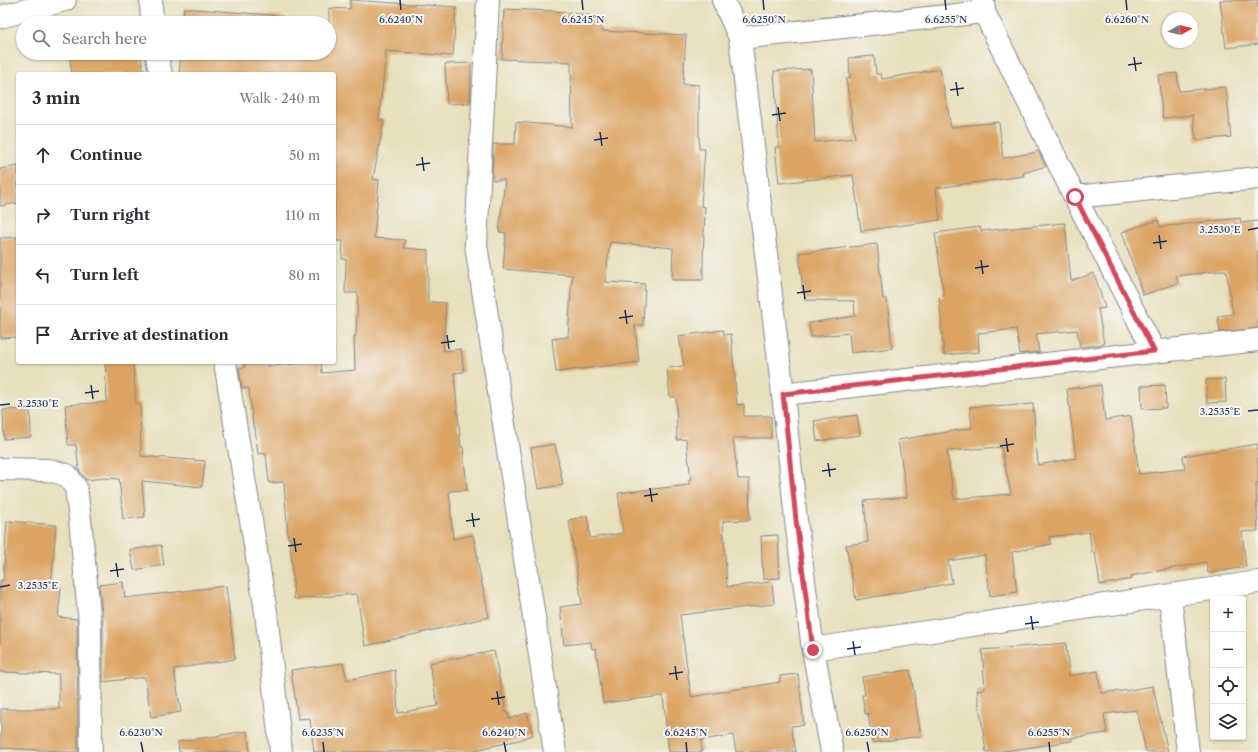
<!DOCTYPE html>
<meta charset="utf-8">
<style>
:root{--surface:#fff;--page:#f2f2f3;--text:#2b2b33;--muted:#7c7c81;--line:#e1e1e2}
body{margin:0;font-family:"Libre Caslon Text",serif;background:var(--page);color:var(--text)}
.controls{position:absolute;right:12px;bottom:12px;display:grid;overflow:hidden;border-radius:4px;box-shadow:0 1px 3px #0004}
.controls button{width:36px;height:36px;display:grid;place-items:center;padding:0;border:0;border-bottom:1px solid var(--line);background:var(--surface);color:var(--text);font:20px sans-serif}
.compass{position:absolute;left:1162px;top:12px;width:36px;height:36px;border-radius:50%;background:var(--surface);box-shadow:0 1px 3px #0004;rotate:82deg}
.stop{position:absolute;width:12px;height:12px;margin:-9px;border:3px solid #d1495b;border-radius:50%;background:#fff}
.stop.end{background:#d1495b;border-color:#fff;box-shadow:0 1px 4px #0008}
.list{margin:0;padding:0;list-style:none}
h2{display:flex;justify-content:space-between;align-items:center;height:52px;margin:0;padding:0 16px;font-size:17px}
h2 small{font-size:13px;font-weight:400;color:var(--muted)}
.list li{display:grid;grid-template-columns:26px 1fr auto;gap:12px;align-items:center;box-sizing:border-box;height:60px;padding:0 16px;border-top:1px solid var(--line)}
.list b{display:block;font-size:15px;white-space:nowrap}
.list em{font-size:13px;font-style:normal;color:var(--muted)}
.icon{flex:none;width:22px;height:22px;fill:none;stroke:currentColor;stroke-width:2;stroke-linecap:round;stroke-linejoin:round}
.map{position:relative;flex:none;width:1258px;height:752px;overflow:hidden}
.search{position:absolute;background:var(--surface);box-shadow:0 1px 3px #0004;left:16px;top:16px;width:320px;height:44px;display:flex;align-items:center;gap:10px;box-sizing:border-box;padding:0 14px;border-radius:22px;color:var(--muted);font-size:15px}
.panel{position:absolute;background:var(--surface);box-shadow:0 1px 3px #0004;left:16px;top:72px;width:320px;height:292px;border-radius:4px}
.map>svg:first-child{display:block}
</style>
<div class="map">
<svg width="1258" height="752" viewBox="0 0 1258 752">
<rect width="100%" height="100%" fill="#f6f6f2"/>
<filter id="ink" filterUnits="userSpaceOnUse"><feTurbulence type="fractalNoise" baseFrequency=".025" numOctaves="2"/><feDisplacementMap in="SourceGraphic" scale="8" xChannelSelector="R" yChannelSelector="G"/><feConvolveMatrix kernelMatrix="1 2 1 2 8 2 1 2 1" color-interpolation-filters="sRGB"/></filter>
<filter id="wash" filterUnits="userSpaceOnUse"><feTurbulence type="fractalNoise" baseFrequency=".012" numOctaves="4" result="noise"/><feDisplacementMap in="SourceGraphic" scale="16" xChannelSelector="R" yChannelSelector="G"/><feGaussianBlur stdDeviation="0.9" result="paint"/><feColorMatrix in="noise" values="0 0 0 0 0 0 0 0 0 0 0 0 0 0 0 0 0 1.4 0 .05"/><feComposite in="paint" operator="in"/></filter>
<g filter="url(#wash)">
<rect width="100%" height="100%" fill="#e7e0bc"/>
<g id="blocks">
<g fill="#dca464" fill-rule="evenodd">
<polygon points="350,0 456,7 453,56 386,51 379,120 384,120 373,179 379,180 374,238 405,240 404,248 428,250 428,302 446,303 443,351 461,349 464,372 454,373 461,447 463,447 467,490 449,491 453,539 473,535 478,560 477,560 489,617 365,646 357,594 294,599 290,538 288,538 284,482 269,483 266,453 258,454 255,427 253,427 249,388 242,388 239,368 245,367 245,362 267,362 268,366 321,362 322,373 355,370 354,336 356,336 358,293 345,293 346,259 342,259 343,241 334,241 334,74 179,74 181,53 329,53 329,8 350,9"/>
<polygon points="1220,0 1258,0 1258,44 1226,48"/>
<polygon points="184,8 282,16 282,23 183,23"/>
<polygon points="504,9 554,11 603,17 601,31 686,35 683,84 699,85 699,149 705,149 701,206 705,207 703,260 703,280 672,280 673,248 610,242 605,282 645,284 643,325 635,325 639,362 556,372 552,339 568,337 572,275 503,269 506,233 499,232 505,180 492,180 493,144 515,144 516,122 572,127 571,62 502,59"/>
<polygon points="69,53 140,53 144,74 72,74"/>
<polygon points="874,56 876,74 881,74 882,79 940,69 951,127 999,122 1003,158 1032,153 1038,151 1046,166 1023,173 1024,176 936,188 940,220 861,231 853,175 779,183 775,147 779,147 774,71 811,69 815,142 855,138 846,79 850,78 849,58"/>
<polygon points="471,63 470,103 447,104 445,64"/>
<polygon points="1177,73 1179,91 1226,87 1231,137 1196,140 1193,115 1163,118 1158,75"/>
<polygon points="18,166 18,203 0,206 0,169"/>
<polygon points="1240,218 1241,223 1258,221 1258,328 1220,332 1218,316 1233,314 1226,270 1176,276 1178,283 1143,295 1122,232 1158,220 1160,227"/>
<polygon points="1065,223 1071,281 1094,273 1105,308 1098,309 1104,344 1080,347 1077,330 1036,334 1039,352 1020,354 1016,329 978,333 979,352 944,355 939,297 944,296 935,233 980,227 981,231"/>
<polygon points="18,237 18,337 0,338 0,238"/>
<polygon points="877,244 883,299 887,299 892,348 851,353 849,333 811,337 809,323 855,316 854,301 805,300 804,292 803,293 799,253"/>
<polygon points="723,330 724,335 731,334 737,405 744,404 744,416 771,416 771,438 733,438 738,479 749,479 750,520 723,521 727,587 772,582 774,604 680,615 691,697 780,682 780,676 798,674 804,725 791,726 796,752 736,752 733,735 701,740 702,752 669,752 663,696 603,703 596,648 592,649 591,642 564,645 560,607 582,604 569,520 587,516 590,538 623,533 618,493 689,485 689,480 691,480 686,439 677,440 676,397 670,397 667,368 684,366 679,336"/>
<polygon points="105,362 133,362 136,404 140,404 141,456 205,461 202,487 142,481 145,517 123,519 119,479 104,478 86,480 79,470 76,445 68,445 65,405 107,402"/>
<polygon points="1225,379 1226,402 1207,403 1206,380"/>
<path d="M 1101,385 L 1105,420 L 1131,416 L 1139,474 L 1185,469 L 1183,456 L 1258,444 L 1258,483 L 1256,483 L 1258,531 L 1242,532 L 1246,567 L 1208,573 L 1206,562 L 1131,576 L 1132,579 L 1100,585 L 1095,552 L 1092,553 L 1089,532 L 1049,537 L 1051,544 L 1012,552 L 1017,592 L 990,596 L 985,555 L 948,561 L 952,583 L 856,600 L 846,545 L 868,542 L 864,501 L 907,497 L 898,440 L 972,428 L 970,407 L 993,405 L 993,407 L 1033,404 L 1038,465 L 1076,458 L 1067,389 ZM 1001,447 L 1011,494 L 954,499 L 947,451 Z"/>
<polygon points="1165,385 1166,408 1142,409 1141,386"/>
<polygon points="30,409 31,437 4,439 3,410"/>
<polygon points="857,415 860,435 817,441 814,421"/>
<polygon points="555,444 563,485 538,489 531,448"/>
<polygon points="7,521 56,525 51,587 61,588 58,617 77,619 78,752 62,752 62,751 1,748 1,709 59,709 59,674 0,672 0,580 3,581"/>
<polygon points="778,535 780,578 763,579 761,536"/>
<polygon points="161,545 164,565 134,570 130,550"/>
<polygon points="123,582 125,598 226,586 235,659 174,669 181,712 151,717 145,677 103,682 103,621 99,585"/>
<polygon points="1066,643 1069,676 1098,671 1101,693 1117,691 1117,692 1153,686 1159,716 1160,716 1168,752 1146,752 1137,710 1104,714 1107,733 1071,738 1072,741 998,752 986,752 977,690 985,689 982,650"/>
<polygon points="494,651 506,713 508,713 509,719 527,713 533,735 523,738 523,739 467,752 314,752 310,718 298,719 291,670 343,663 347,680 395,670 398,713 438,706 429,663"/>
<polygon points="910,670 921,736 872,743 868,713 865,714 862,695 865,695 862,677"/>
<polygon points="247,731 250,752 179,752 178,742"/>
</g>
</g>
</g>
<g filter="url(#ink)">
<use href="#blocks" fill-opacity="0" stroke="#81888d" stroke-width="1"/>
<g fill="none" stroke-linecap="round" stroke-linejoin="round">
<g stroke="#81888d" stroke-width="24">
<g id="minor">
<polyline points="151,0 152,23"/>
<polyline points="488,0 476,245 555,752"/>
<polyline points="723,0 740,38 783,394 796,520 813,649 832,752"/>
<polyline points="983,0 984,12 1075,197 1154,351"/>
<polyline points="0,17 65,0"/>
<polyline points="740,38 984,12"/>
<polyline points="156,53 161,74"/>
<polyline points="1075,197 1258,178"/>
<polyline points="225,362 266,612 281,752"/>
<polyline points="783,394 1258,340"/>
<polyline points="0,469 48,470 67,475 76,488 80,519 90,625 91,752"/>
<polyline points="1170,596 1188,752"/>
<polyline points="813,649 1258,582"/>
</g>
</g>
<use href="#minor" stroke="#fff" stroke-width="22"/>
</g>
</g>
<g fill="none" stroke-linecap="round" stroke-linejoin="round" filter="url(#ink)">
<polyline stroke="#d1495b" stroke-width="5" points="813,650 796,520 783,394 1154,351 1075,197"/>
</g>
<path fill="none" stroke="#1b2f5e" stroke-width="1.5" d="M 400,0 L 401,10M 582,0 L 583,10M 763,0 L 764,10M 945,0 L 946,10M 1126,0 L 1127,10M 1134,57 L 1136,71M 1128,65 L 1142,63M 956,82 L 958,96M 950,90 L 964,88M 778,107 L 780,121M 772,115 L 786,113M 600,132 L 602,146M 594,140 L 608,138M 422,157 L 424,171M 416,165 L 430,163M 1248,230 L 1258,228M 1159,235 L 1161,249M 1153,243 L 1167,241M 981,260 L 983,274M 975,268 L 989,266M 803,285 L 805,299M 797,293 L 811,291M 625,310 L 627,324M 619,318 L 633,316M 447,335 L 449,349M 441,343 L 455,341M 91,385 L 93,399M 85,393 L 99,391M 0,405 L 10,404M 1248,411 L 1258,410M 1006,438 L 1008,452M 1000,446 L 1014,444M 828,463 L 830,477M 822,471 L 836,469M 650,488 L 652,502M 644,496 L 658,494M 472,513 L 474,527M 466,521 L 480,519M 294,538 L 296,552M 288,546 L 302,544M 116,563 L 118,577M 110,571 L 124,569M 0,587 L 10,585M 1031,616 L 1033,630M 1025,624 L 1039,622M 853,641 L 855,655M 847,649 L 861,647M 675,666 L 677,680M 669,674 L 683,672M 497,691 L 499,705M 491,699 L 505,697M 141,742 L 143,752M 323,742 L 324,752M 504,742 L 506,752M 686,742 L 687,752M 867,742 L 869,752M 1049,742 L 1050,752"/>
<g font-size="10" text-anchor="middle" fill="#1b2f5e" stroke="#f6f6f2" stroke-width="4" stroke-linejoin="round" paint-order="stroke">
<text x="401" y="23">6.6240°N</text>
<text x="583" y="23">6.6245°N</text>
<text x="764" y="23">6.6250°N</text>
<text x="946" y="23">6.6255°N</text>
<text x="1127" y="23">6.6260°N</text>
<text x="1220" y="233">3.2530°E</text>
<text x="38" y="407">3.2530°E</text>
<text x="1220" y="415">3.2535°E</text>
<text x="38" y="589">3.2535°E</text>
<text x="141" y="736">6.6230°N</text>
<text x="323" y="736">6.6235°N</text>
<text x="504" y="736">6.6240°N</text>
<text x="686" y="736">6.6245°N</text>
<text x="867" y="736">6.6250°N</text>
<text x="1049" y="736">6.6255°N</text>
</g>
</svg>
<div class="controls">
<button>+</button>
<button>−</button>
<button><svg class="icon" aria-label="locate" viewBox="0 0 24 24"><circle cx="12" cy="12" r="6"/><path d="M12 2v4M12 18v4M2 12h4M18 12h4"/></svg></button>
<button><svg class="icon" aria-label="layers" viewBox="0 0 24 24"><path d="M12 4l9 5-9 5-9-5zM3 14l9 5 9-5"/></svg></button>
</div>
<svg class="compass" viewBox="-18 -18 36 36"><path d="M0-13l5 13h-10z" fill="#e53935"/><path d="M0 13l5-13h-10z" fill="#7c7c81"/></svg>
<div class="stop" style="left:1075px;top:197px"></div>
<div class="stop end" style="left:813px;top:650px"></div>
<div class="search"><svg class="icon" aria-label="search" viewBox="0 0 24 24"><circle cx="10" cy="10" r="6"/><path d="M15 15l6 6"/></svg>Search here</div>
<section class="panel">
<h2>3 min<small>Walk · 240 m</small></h2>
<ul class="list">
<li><svg class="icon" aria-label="ahead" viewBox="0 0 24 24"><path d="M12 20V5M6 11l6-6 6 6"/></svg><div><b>Continue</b></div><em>50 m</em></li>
<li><svg class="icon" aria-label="right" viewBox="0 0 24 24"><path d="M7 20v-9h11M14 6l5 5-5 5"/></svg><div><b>Turn right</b></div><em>110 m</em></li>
<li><svg class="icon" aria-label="left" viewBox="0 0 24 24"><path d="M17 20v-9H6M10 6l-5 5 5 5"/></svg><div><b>Turn left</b></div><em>80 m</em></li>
<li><svg class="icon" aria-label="arrive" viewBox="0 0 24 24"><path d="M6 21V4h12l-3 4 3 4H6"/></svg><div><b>Arrive at destination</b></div></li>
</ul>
</section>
</div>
